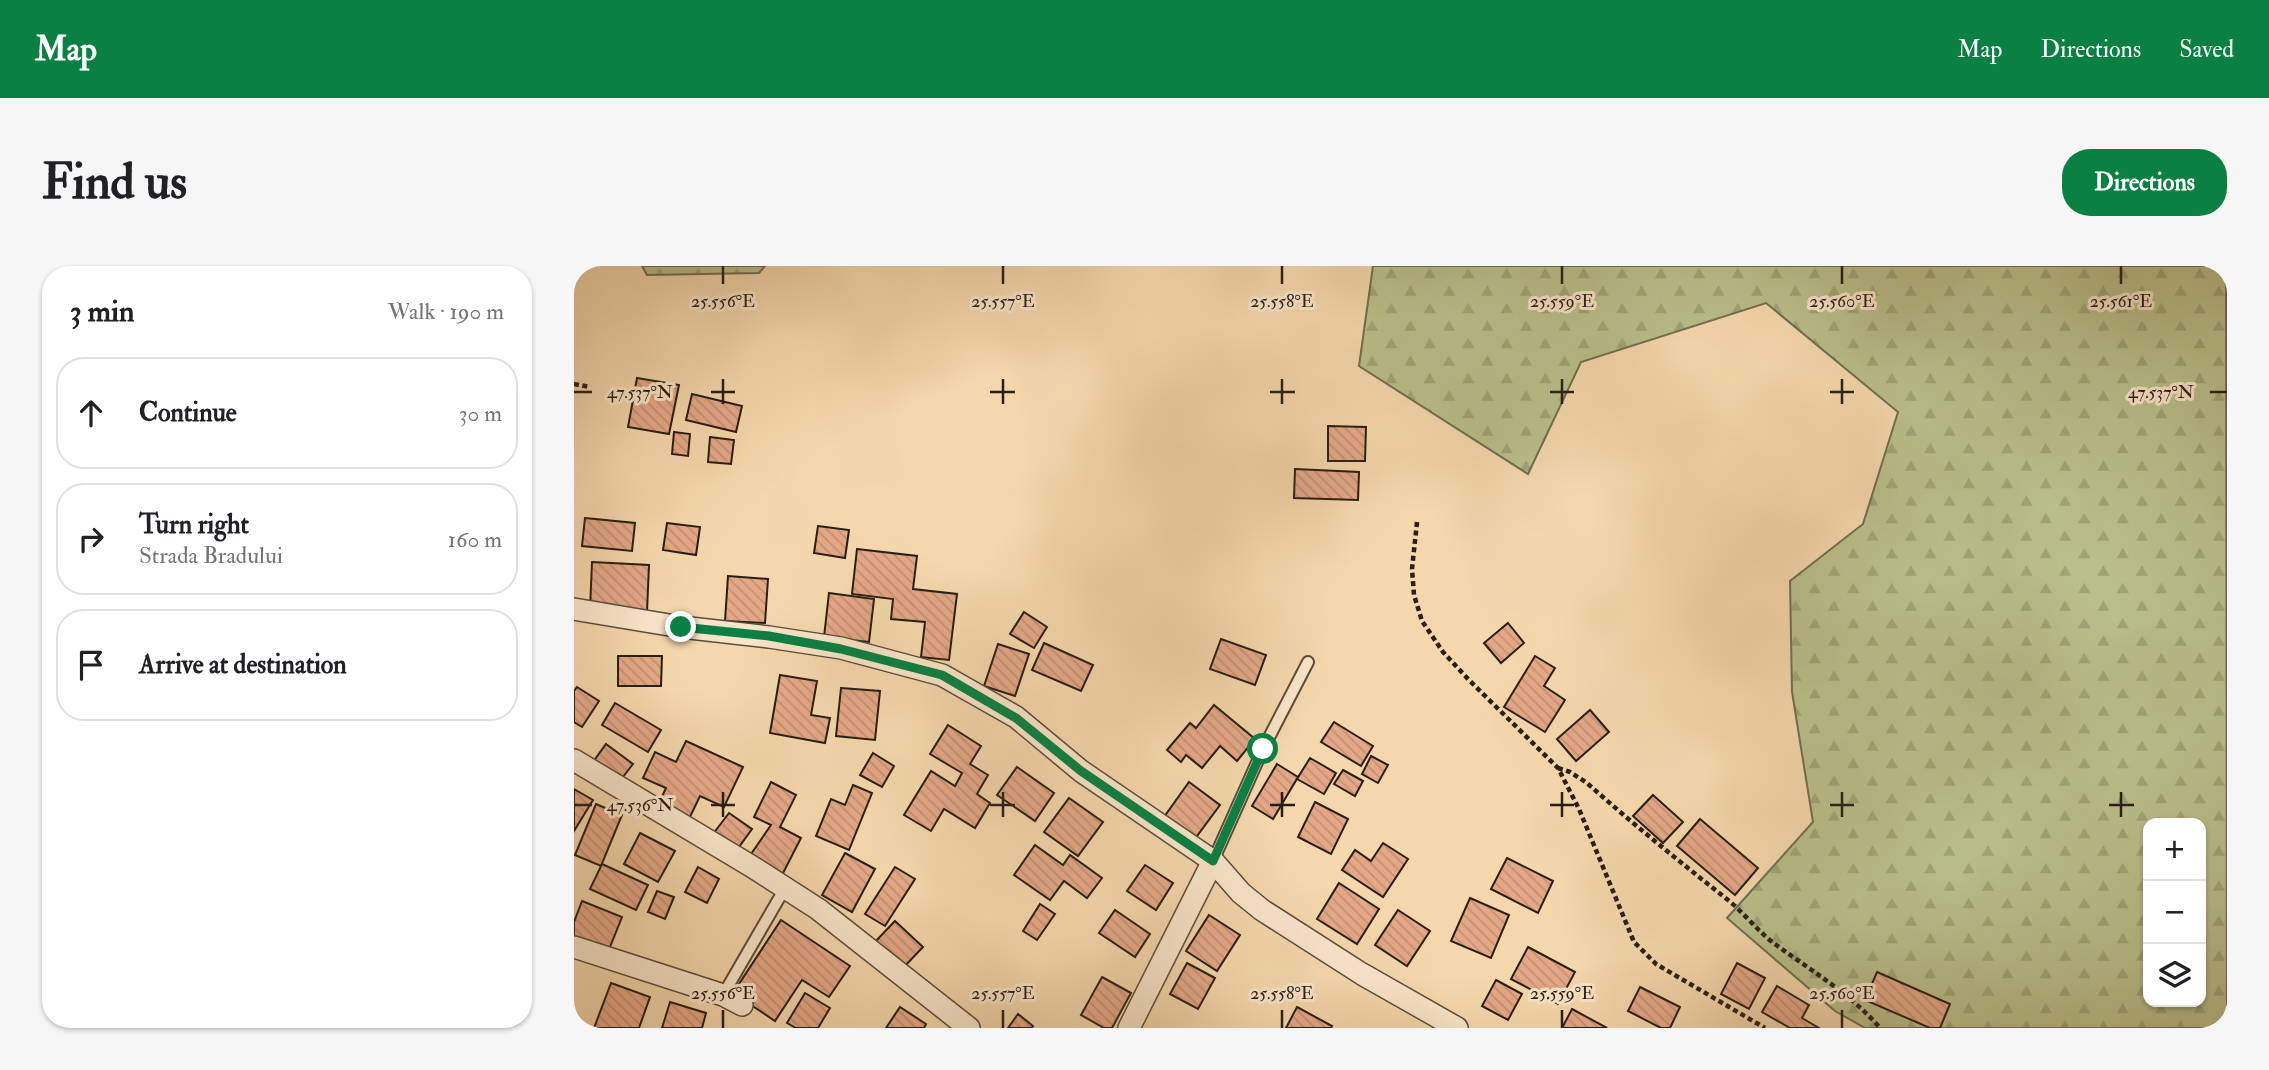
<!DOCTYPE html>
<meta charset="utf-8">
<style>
:root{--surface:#fff;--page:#f6f6f6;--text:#202124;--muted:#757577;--line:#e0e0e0;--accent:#0b8043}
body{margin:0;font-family:"IM FELL Double Pica",serif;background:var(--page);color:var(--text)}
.controls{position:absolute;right:21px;bottom:21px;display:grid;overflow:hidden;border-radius:14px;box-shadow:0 2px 5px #0004}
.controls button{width:63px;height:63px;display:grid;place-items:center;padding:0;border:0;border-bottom:2px solid var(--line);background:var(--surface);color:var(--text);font:35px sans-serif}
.stop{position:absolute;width:21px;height:21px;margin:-16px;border:5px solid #0b8043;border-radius:50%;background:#fff}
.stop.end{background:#0b8043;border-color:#fff;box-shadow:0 2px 7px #0008}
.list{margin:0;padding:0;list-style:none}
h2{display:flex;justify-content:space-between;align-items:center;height:91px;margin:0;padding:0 28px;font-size:30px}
h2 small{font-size:23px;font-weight:400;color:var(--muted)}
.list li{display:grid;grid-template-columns:46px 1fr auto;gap:21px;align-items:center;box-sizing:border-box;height:112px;margin:0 14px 14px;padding:0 14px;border:2px solid var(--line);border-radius:28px}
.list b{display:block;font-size:26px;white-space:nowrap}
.list p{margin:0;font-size:23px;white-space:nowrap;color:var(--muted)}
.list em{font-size:23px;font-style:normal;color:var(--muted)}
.icon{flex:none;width:38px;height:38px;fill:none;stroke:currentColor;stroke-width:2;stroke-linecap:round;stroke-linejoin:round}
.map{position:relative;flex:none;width:1653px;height:762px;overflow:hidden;border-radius:28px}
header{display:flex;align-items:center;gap:42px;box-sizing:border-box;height:98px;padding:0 35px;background:var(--accent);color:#fff}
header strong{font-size:33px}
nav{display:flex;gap:38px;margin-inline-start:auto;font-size:24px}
.intro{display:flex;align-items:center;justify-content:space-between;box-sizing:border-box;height:168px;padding:0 42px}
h1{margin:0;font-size:49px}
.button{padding:18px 32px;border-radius:28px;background:var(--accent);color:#fff;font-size:24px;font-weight:700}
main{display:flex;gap:42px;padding:0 42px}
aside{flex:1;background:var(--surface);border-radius:28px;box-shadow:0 2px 5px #0004}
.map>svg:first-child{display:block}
</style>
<header>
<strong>Map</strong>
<nav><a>Map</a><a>Directions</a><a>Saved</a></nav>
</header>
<div class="intro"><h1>Find us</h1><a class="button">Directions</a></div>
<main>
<aside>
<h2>3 min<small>Walk · 190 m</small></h2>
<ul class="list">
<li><svg class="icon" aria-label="ahead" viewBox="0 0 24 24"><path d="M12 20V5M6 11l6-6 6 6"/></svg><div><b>Continue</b></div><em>30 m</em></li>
<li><svg class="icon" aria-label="right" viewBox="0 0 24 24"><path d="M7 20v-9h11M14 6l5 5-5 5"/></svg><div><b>Turn right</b><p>Strada Bradului</p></div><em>160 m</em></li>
<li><svg class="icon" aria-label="arrive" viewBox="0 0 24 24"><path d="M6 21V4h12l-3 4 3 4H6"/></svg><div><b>Arrive at destination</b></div></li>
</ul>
</aside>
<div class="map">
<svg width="1653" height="762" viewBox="0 0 1653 762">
<defs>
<pattern id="forest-firs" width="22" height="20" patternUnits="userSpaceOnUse" patternTransform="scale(1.75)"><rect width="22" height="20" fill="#b9bf8b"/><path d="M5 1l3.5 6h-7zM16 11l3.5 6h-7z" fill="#9fa477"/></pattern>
<pattern id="building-back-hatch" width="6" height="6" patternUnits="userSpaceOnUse" patternTransform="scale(1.75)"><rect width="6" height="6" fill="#e4a887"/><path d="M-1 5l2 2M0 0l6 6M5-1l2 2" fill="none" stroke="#c49074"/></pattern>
</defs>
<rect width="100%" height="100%" fill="#f4d7ac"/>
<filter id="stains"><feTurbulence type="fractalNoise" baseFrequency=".00286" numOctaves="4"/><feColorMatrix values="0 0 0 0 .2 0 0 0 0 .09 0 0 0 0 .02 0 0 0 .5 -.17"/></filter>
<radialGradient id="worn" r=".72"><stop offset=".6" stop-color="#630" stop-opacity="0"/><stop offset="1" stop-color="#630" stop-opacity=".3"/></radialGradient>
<g fill="url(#forest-firs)" stroke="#716e50" stroke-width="2" fill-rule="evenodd">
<polygon points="68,0 191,0 185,7 73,9"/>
<path d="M 799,0 L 1652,0 L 1653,762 L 1291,762 L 1261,745 L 1153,652 L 1239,556 L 1218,426 L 1216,315 L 1289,258 L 1324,146 L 1192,37 L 1007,96 L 954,208 L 785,100 ZM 1574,557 L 1627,557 L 1627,736 L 1574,736 Z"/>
</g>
<g fill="url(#building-back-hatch)" stroke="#291e14" stroke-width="2">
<polygon points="63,112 105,119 95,168 54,161"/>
<polygon points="118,128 168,140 162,166 112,154"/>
<polygon points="754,160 792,161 791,195 754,195"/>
<polygon points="100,166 116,168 114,190 98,188"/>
<polygon points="136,171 160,174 157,198 134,196"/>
<polygon points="721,203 785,206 784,234 720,232"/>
<polygon points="11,252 61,257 58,285 8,280"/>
<polygon points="93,257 126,261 122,289 89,284"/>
<polygon points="244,260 275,264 271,292 240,287"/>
<polygon points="283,283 343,290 339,323 383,328 375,394 347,391 351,356 317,353 319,333 278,328"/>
<polygon points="18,296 75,299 73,346 16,344"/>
<polygon points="154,310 194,313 191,357 151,355"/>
<polygon points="255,327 300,333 295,376 250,371"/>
<polygon points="450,346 473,361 460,382 436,368"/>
<polygon points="934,357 950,377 927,397 910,377"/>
<polygon points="647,373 692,389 681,419 636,403"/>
<polygon points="470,377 519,399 507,425 458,404"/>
<polygon points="424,378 455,388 441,430 410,420"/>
<polygon points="44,390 88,390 87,420 44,420"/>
<polygon points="961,390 981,402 970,420 991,434 971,466 930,441"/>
<polygon points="206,409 243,415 237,449 256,452 251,477 196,467"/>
<polygon points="3,421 25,435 8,461 0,456 0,425"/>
<polygon points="267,422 306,425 301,474 262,470"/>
<polygon points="41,437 87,464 74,486 28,459"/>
<polygon points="640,439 681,473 663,495 646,480 628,502 612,489 607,496 593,484 616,457 622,462"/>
<polygon points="1016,444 1035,466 1002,495 983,473"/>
<polygon points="760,456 799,480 787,500 747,476"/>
<polygon points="374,459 407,480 396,498 414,509 403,528 416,537 401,562 370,543 357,565 330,549 357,505 381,520 388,507 356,488"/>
<polygon points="112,475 169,501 150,541 126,530 115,553 84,539 92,522 69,512 81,486 102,496"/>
<polygon points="32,478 59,498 45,516 19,496"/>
<polygon points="299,487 320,500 308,521 286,509"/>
<polygon points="797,490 814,499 804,517 788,508"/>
<polygon points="736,492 762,507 750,528 723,513"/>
<polygon points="703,498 724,511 699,553 678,540"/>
<polygon points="443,501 480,527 461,555 423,529"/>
<polygon points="769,504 789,515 781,530 760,518"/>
<polygon points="197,516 222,529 206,561 227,572 206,613 175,591 197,559 180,551"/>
<polygon points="615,516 646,539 620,574 590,551"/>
<polygon points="279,519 298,527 275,584 242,570 257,533 271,539"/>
<polygon points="0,523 19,534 0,565"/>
<polygon points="1079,529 1109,556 1089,577 1059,550"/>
<polygon points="495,532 529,556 504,590 470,566"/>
<polygon points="741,536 774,553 757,588 724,571"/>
<polygon points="22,538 48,549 27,600 1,589"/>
<polygon points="155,547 178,563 162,585 139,568"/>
<polygon points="1126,553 1184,602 1161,629 1103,580"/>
<polygon points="66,567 101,585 84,616 50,598"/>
<polygon points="809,577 834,593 809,631 768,604 781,584 797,595"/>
<polygon points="461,579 489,599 496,589 528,612 513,632 490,615 476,634 440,609"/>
<polygon points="271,587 301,603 278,646 248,629"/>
<polygon points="933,592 979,615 964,647 917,623"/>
<polygon points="28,598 74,619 62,644 16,623"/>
<polygon points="571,599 599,617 582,644 553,625"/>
<polygon points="124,601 145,613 133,637 111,626"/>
<polygon points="321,601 341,613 311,660 291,648"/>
<polygon points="765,617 805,643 783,678 743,653"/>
<polygon points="83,625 100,631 91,653 74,646"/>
<polygon points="896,632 935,649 917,692 877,675"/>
<polygon points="8,635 48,651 34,686 0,673 0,656"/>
<polygon points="466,638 481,648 463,674 449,665"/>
<polygon points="541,644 576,668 561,691 525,667"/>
<polygon points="824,644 856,665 833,700 801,679"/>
<polygon points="635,649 666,669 643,705 612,685"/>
<polygon points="207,654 276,700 255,731 228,714 201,755 159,727"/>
<polygon points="321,655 349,681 328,703 300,677"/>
<polygon points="954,681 1001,706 984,738 937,713"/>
<polygon points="613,697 641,712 624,743 596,728"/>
<polygon points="1163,697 1191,712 1175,743 1147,728"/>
<polygon points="1303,706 1376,738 1366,762 1356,762 1291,734"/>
<polygon points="528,711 557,727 538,762 530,762 507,749"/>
<polygon points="922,714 948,728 934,754 908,740"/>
<polygon points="37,717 76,731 65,762 20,762"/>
<polygon points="1203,720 1235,739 1228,752 1245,762 1216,762 1188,746"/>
<polygon points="1066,721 1106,741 1096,762 1087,762 1054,745"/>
<polygon points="231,727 256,742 244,762 222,762 213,757"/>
<polygon points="96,736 132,747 128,762 88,762"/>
<polygon points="326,741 352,758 350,762 312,762"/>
<polygon points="723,741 758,760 757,762 712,762"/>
<polygon points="998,743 1033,762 988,762"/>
<polygon points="444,748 459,760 458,762 434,762"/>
</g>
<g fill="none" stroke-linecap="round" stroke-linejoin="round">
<g stroke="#5c4c3a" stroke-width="14">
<g id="lane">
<polyline points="639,595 689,483 734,396"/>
<polyline points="149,729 211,622"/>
</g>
</g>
<g stroke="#5c4c3a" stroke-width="24">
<g id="street">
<polyline points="0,343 107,361 195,371 267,382 368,409 442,451 507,505 639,595 667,627 688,644 788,708 883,762"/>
<polyline points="0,494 177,600 244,643 395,762"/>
<polyline points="0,681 149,729 168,739"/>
<polyline points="555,762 639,595"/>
</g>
</g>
<g stroke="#291e14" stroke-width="4.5" stroke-dasharray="5 3.5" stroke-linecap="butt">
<polyline points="0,118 16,121"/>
<polyline points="843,256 838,303 840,329 848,355 869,386 895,414 984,502 1005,543 1060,676 1082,698 1191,762"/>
<path d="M 984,502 L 996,506 L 1013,517 C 1059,558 1106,596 1154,634 C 1169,646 1181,662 1197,675 C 1234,703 1275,726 1306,762"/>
</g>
<use href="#lane" stroke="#f8e5c9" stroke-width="10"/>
<use href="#street" stroke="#f8e5c9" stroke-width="21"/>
</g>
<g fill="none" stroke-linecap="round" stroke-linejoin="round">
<polyline stroke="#0b8043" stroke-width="9" points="107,361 195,370 267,383 368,409 442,452 507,505 639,595 689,483"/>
</g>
<path fill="none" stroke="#291e14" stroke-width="2.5" d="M 149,0 L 149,18M 429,0 L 429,18M 708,0 L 708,18M 988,0 L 988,18M 1268,0 L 1268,18M 1547,0 L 1547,18M 149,113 L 149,138M 429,113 L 429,138M 708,113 L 708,138M 988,113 L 988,138M 1268,113 L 1268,138M 0,126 L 18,126M 137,126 L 161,126M 416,126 L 441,126M 696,126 L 721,126M 976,126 L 1000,126M 1256,126 L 1280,126M 1636,126 L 1653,126M 149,526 L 149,551M 429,526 L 429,551M 708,526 L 708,551M 988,526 L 988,551M 1268,526 L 1268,551M 1547,526 L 1547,551M 0,539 L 18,539M 137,539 L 161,539M 416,539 L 441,539M 696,539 L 721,539M 976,539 L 1000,539M 1256,539 L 1280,539M 1535,539 L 1560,539M 149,744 L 149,762M 429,744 L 429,762M 708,744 L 708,762M 988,744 L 988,762M 1268,744 L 1268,762"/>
<g font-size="18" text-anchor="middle" fill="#291e14" stroke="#f8e5c9" stroke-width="6" stroke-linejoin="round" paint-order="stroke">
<text x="149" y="41">25.556°E</text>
<text x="429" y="41">25.557°E</text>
<text x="708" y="41">25.558°E</text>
<text x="988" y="41">25.559°E</text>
<text x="1268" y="41">25.560°E</text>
<text x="1547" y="41">25.561°E</text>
<text x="66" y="132">47.537°N</text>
<text x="1587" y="132">47.537°N</text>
<text x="66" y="545">47.536°N</text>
<text x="149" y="733">25.556°E</text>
<text x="429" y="733">25.557°E</text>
<text x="708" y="733">25.558°E</text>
<text x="988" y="733">25.559°E</text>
<text x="1268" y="733">25.560°E</text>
</g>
<rect width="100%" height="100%" filter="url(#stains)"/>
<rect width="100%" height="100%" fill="url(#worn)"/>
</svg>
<div class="controls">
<button>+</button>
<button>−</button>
<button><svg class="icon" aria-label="layers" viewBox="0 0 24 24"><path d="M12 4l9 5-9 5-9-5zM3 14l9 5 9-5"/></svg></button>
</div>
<div class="stop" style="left:689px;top:483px"></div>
<div class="stop end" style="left:107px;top:361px"></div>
</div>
</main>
